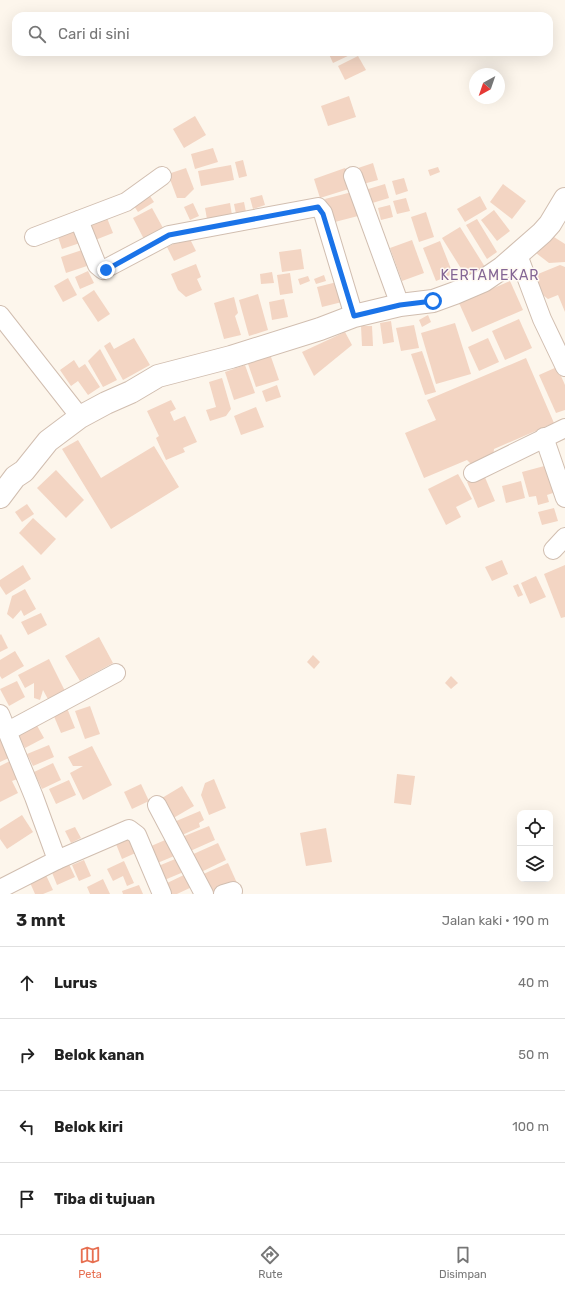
<!DOCTYPE html>
<html lang="id">
<meta charset="utf-8">
<style>
:root{--surface:#fff;--page:#f2f2f2;--text:#222;--muted:#767676;--line:#e0e0e0;--accent:#e76f51}
body{margin:0;font-family:Rubik,sans-serif;background:var(--page);color:var(--text)}
.controls{position:absolute;right:12px;bottom:12px;display:grid;overflow:hidden;border-radius:8px;box-shadow:0 4px 16px #0002}
.controls button{width:36px;height:36px;display:grid;place-items:center;padding:0;border:0;border-bottom:1px solid var(--line);background:var(--surface);color:var(--text);font:20px sans-serif}
.compass{position:absolute;left:469px;top:68px;width:36px;height:36px;border-radius:50%;background:var(--surface);box-shadow:0 4px 16px #0002;rotate:220deg}
.stop{position:absolute;width:12px;height:12px;margin:-9px;border:3px solid #1a73e8;border-radius:50%;background:#fff}
.stop.end{background:#1a73e8;border-color:#fff;box-shadow:0 1px 4px #0008}
.list{margin:0;padding:0;list-style:none}
h2{display:flex;justify-content:space-between;align-items:center;height:52px;margin:0;padding:0 16px;font-size:17px}
h2 small{font-size:13px;font-weight:400;color:var(--muted)}
.list li{display:grid;grid-template-columns:26px 1fr auto;gap:12px;align-items:center;box-sizing:border-box;height:72px;padding:0 16px;border-top:1px solid var(--line)}
.list b{display:block;font-size:15px;white-space:nowrap}
.list em{font-size:13px;font-style:normal;color:var(--muted)}
.icon{flex:none;width:22px;height:22px;fill:none;stroke:currentColor;stroke-width:2;stroke-linecap:round;stroke-linejoin:round}
.map{position:relative;flex:none;width:565px;height:894px;overflow:hidden}
.search{position:absolute;background:var(--surface);box-shadow:0 4px 16px #0002;left:12px;right:12px;top:12px;height:44px;display:flex;align-items:center;gap:10px;box-sizing:border-box;padding:0 14px;border-radius:12px;color:var(--muted);font-size:15px}
.sheet{height:340px;background:var(--surface)}
nav{display:flex;justify-content:space-around;align-items:center;box-sizing:border-box;height:56px;border-top:1px solid var(--line);background:var(--surface);font-size:11px;color:var(--muted)}
nav a{display:grid;justify-items:center;gap:2px}
nav .on{color:var(--accent)}
.map>svg:first-child{display:block}
</style>
<div class="map">
<svg width="565" height="894" viewBox="0 0 565 894">
<rect width="100%" height="100%" fill="#fdf6ec"/>
<g fill="#f3d5c3">
<polygon points="328,52 351,52 352,54 333,63"/>
<polygon points="358,56 366,70 345,80 338,66"/>
<polygon points="349,96 356,117 328,126 321,106"/>
<polygon points="195,116 206,135 184,148 173,129"/>
<polygon points="213,148 218,162 195,169 191,154"/>
<polygon points="243,160 247,176 239,178 235,162"/>
<polygon points="373,163 378,180 363,184 358,168"/>
<polygon points="231,165 234,180 201,186 198,171"/>
<polygon points="438,167 440,172 430,176 428,170"/>
<polygon points="186,168 194,189 185,198 177,198 168,174"/>
<polygon points="345,168 352,188 320,198 314,179"/>
<polygon points="404,178 408,191 396,195 392,181"/>
<polygon points="385,184 389,198 369,204 365,190"/>
<polygon points="503,184 526,201 512,219 490,202"/>
<polygon points="352,192 358,216 331,223 325,199"/>
<polygon points="148,193 154,202 138,212 132,203"/>
<polygon points="262,195 265,205 253,209 250,198"/>
<polygon points="480,196 487,209 465,222 457,209"/>
<polygon points="406,198 410,211 397,214 393,201"/>
<polygon points="244,202 246,212 236,214 234,204"/>
<polygon points="193,203 199,216 190,220 184,207"/>
<polygon points="230,203 232,215 207,219 205,208"/>
<polygon points="390,205 393,217 381,220 378,208"/>
<polygon points="152,208 163,228 155,238 146,243 133,218"/>
<polygon points="494,210 510,231 497,241 481,220"/>
<polygon points="426,212 434,237 419,242 411,217"/>
<polygon points="107,218 113,233 90,242 84,227"/>
<polygon points="477,219 497,252 487,259 466,225"/>
<polygon points="77,224 83,242 62,249 58,237"/>
<polygon points="460,227 485,267 467,278 442,238"/>
<polygon points="189,237 196,251 174,261 167,247"/>
<polygon points="554,237 565,244 565,262 549,263 536,253 542,245"/>
<polygon points="412,240 424,273 402,281 390,248"/>
<polygon points="440,241 453,274 436,281 423,248"/>
<polygon points="301,249 304,269 282,272 279,252"/>
<polygon points="82,250 87,266 66,273 61,257"/>
<polygon points="196,264 201,277 197,279 202,290 186,297 178,290 171,274"/>
<polygon points="560,265 565,267 565,312 558,295 548,299 539,292 538,274"/>
<polygon points="88,271 94,283 80,289 75,277"/>
<polygon points="272,272 274,283 261,284 260,274"/>
<polygon points="290,273 293,293 280,295 277,275"/>
<polygon points="324,275 326,281 316,284 314,279"/>
<polygon points="308,276 310,281 300,285 298,279"/>
<polygon points="68,278 77,295 63,302 54,286"/>
<polygon points="510,281 523,310 472,332 459,303"/>
<polygon points="337,282 342,302 322,307 317,287"/>
<polygon points="94,290 110,314 98,322 82,298"/>
<polygon points="258,294 268,330 249,336 239,300"/>
<polygon points="234,297 238,313 235,316 241,335 224,339 214,303"/>
<polygon points="284,299 288,317 272,320 269,302"/>
<polygon points="428,315 431,322 422,327 419,320"/>
<polygon points="519,319 532,348 505,360 492,331"/>
<polygon points="391,321 394,342 383,344 380,323"/>
<polygon points="455,323 471,374 436,384 421,333"/>
<polygon points="414,325 419,348 401,351 396,328"/>
<polygon points="361,326 372,326 373,346 362,346"/>
<polygon points="345,332 352,345 314,376 302,352"/>
<polygon points="134,338 150,365 123,380 104,346 110,342 114,349"/>
<polygon points="488,338 499,362 479,371 468,347"/>
<polygon points="100,349 117,380 103,387 88,361"/>
<polygon points="422,351 436,392 425,395 411,354"/>
<polygon points="270,354 279,380 256,387 247,361"/>
<polygon points="526,358 554,423 494,449 493,458 475,468 467,460 424,478 405,433 436,420 427,400"/>
<polygon points="74,360 79,368 85,364 100,387 88,395 78,381 71,386 60,370"/>
<polygon points="245,365 255,393 234,400 225,372"/>
<polygon points="557,367 565,385 565,410 556,413 539,375"/>
<polygon points="222,378 231,409 226,416 210,421 206,410 216,407 209,382"/>
<polygon points="277,385 281,397 266,402 262,391"/>
<polygon points="171,400 176,409 170,412 174,421 185,416 197,442 183,448 185,452 166,460 156,438 159,436 147,411"/>
<polygon points="256,407 264,427 241,435 234,416"/>
<polygon points="78,440 101,478 154,446 179,487 111,529 62,449"/>
<polygon points="548,465 556,492 547,495 549,502 538,505 536,496 529,497 522,472"/>
<polygon points="56,470 84,500 66,518 37,488"/>
<polygon points="458,474 472,499 456,507 461,517 446,525 428,489"/>
<polygon points="484,475 495,501 478,508 467,482"/>
<polygon points="521,481 525,498 506,503 502,486"/>
<polygon points="27,504 34,514 22,522 15,512"/>
<polygon points="554,508 558,521 542,525 538,512"/>
<polygon points="33,518 56,539 41,555 19,533"/>
<polygon points="502,560 508,574 492,581 485,567"/>
<polygon points="23,565 31,579 6,595 0,586 0,580"/>
<polygon points="565,565 565,617 561,618 544,574"/>
<polygon points="536,576 546,597 530,604 521,583"/>
<polygon points="518,584 523,595 518,597 513,586"/>
<polygon points="25,589 36,609 24,616 21,610 13,619 7,614 12,596"/>
<polygon points="41,613 47,625 28,635 21,622"/>
<polygon points="1,634 8,648 0,652 0,635"/>
<polygon points="99,637 113,663 80,681 65,656"/>
<polygon points="15,651 24,666 2,679 0,676 0,660"/>
<polygon points="313,655 320,662 314,669 307,662"/>
<polygon points="49,659 66,693 49,701 43,690 40,700 34,698 34,683 25,688 18,675"/>
<polygon points="451,676 458,683 451,689 445,683"/>
<polygon points="17,681 25,697 9,706 0,689"/>
<polygon points="90,706 100,734 85,739 75,711"/>
<polygon points="67,708 75,728 61,733 53,714"/>
<polygon points="35,722 44,738 25,748 16,732"/>
<polygon points="3,739 11,757 0,762 0,740"/>
<polygon points="49,745 54,757 33,766 27,754"/>
<polygon points="92,746 112,785 83,800 70,773 83,766 73,766 68,757"/>
<polygon points="12,760 20,778 12,781 18,793 0,802 0,766"/>
<polygon points="53,763 61,780 42,789 34,772"/>
<polygon points="397,774 415,776 411,805 394,803"/>
<polygon points="214,779 226,808 209,815 201,795 205,783"/>
<polygon points="69,780 76,795 56,804 49,789"/>
<polygon points="141,784 149,801 132,809 124,792"/>
<polygon points="182,786 194,806 170,820 157,801"/>
<polygon points="200,811 204,820 199,823 200,827 180,836 174,822"/>
<polygon points="22,815 33,832 7,849 0,839 0,829"/>
<polygon points="209,826 215,840 188,852 182,837"/>
<polygon points="75,827 81,838 71,843 65,831"/>
<polygon points="326,828 332,862 306,866 300,833"/>
<polygon points="131,832 140,851 122,859 114,839"/>
<polygon points="172,837 179,854 155,864 149,847"/>
<polygon points="218,843 226,860 197,874 189,856"/>
<polygon points="180,857 186,871 162,881 156,867"/>
<polygon points="84,860 91,876 79,881 72,865"/>
<polygon points="124,861 134,883 127,886 123,876 113,881 107,869"/>
<polygon points="68,862 75,877 57,885 51,870"/>
<polygon points="228,863 237,883 213,894 207,894 199,876"/>
<polygon points="44,871 53,890 43,894 35,894 28,878"/>
<polygon points="188,873 194,886 177,894 167,894 163,885"/>
<polygon points="103,879 110,894 90,894 87,887"/>
<polygon points="139,885 143,894 123,894 122,891"/>
</g>
<g fill="none" stroke-linecap="round" stroke-linejoin="round">
<g stroke="#d1beb0" stroke-width="20">
<g id="minor">
<polyline points="353,176 400,305"/>
<polyline points="79,220 97,265 103,270 169,235 318,207 323,213 354,316"/>
<polyline points="34,237 126,202 162,176"/>
<polyline points="518,255 542,319 565,367"/>
<polyline points="0,315 80,417"/>
<polyline points="544,437 565,498"/>
<polyline points="473,473 565,428"/>
<polyline points="553,550 565,537"/>
<polyline points="0,714 34,797 57,860 0,889"/>
<polyline points="8,731 116,673"/>
<polyline points="157,805 204,894"/>
<polyline points="57,860 129,829 137,835 162,894"/>
<polyline points="223,894 233,891"/>
</g>
</g>
<g stroke="#d1beb0" stroke-width="24">
<polyline id="tertiary" points="0,497 15,477 24,471 48,441 80,417 106,403 131,392 158,376 231,357 320,329 354,316 400,305 433,301 455,293 483,281 502,268 542,233 550,224 565,199"/>
</g>
<use href="#minor" stroke="#fff" stroke-width="18"/>
<use href="#tertiary" stroke="#fff" stroke-width="22"/>
</g>
<g fill="none" stroke-linecap="round" stroke-linejoin="round">
<polyline stroke="#1a73e8" stroke-width="5" points="106,270 169,235 318,207 323,214 354,316 400,305 433,301"/>
</g>
<g text-anchor="middle" dominant-baseline="central" stroke-width="3" stroke-linejoin="round" paint-order="stroke">
<g font-size="14" letter-spacing="1" fill="#846695" stroke="#fffaf3">
<text x="490" y="275">KERTAMEKAR</text>
</g>
</g>
</svg>
<div class="controls">
<button><svg class="icon" aria-label="locate" viewBox="0 0 24 24"><circle cx="12" cy="12" r="6"/><path d="M12 2v4M12 18v4M2 12h4M18 12h4"/></svg></button>
<button><svg class="icon" aria-label="layers" viewBox="0 0 24 24"><path d="M12 4l9 5-9 5-9-5zM3 14l9 5 9-5"/></svg></button>
</div>
<svg class="compass" viewBox="-18 -18 36 36"><path d="M0-13l5 13h-10z" fill="#e53935"/><path d="M0 13l5-13h-10z" fill="#767676"/></svg>
<div class="stop" style="left:433px;top:301px"></div>
<div class="stop end" style="left:106px;top:270px"></div>
<div class="search"><svg class="icon" aria-label="search" viewBox="0 0 24 24"><circle cx="10" cy="10" r="6"/><path d="M15 15l6 6"/></svg>Cari di sini</div>
</div>
<section class="sheet">
<h2>3 mnt<small>Jalan kaki · 190 m</small></h2>
<ul class="list">
<li><svg class="icon" aria-label="ahead" viewBox="0 0 24 24"><path d="M12 20V5M6 11l6-6 6 6"/></svg><div><b>Lurus</b></div><em>40 m</em></li>
<li><svg class="icon" aria-label="right" viewBox="0 0 24 24"><path d="M7 20v-9h11M14 6l5 5-5 5"/></svg><div><b>Belok kanan</b></div><em>50 m</em></li>
<li><svg class="icon" aria-label="left" viewBox="0 0 24 24"><path d="M17 20v-9H6M10 6l-5 5 5 5"/></svg><div><b>Belok kiri</b></div><em>100 m</em></li>
<li><svg class="icon" aria-label="arrive" viewBox="0 0 24 24"><path d="M6 21V4h12l-3 4 3 4H6"/></svg><div><b>Tiba di tujuan</b></div></li>
</ul>
</section>
<nav>
<a class="on"><svg class="icon" aria-label="map" viewBox="0 0 24 24"><path d="M3 6l6-2 6 2 6-2v14l-6 2-6-2-6 2zM9 4v14M15 6v14"/></svg>Peta</a>
<a><svg class="icon" aria-label="directions" viewBox="0 0 24 24"><path d="M12 3l9 9-9 9-9-9zM9 14v-3h6M13 9l2 2-2 2"/></svg>Rute</a>
<a><svg class="icon" aria-label="saved" viewBox="0 0 24 24"><path d="M7 4h10v16l-5-4-5 4z"/></svg>Disimpan</a>
</nav>
